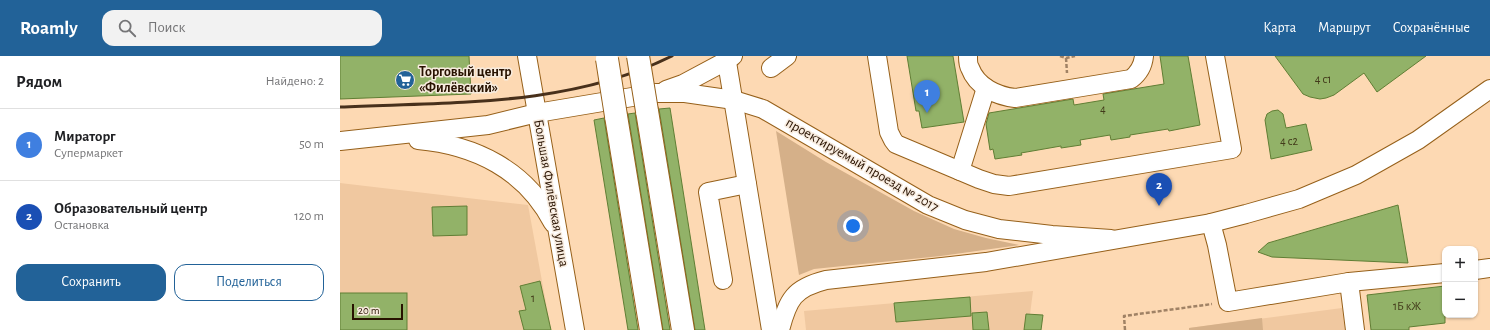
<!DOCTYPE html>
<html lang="ru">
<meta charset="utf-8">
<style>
:root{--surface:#fff;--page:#f2f2f2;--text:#202124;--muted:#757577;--line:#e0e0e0;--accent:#226298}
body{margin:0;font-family:"Alegreya Sans",sans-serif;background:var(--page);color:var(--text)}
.controls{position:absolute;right:12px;bottom:12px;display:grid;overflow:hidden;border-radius:8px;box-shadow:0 1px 3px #0004}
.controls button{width:36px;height:36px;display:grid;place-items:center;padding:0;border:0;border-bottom:1px solid var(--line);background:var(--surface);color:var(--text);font:20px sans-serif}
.scale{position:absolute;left:12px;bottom:10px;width:51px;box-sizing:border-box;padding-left:4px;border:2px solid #281200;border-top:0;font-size:11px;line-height:14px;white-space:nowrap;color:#281200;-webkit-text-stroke:3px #f7ebde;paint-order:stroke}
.you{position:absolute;left:513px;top:170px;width:14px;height:14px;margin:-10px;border:3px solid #fff;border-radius:50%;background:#1a73e8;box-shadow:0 0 0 6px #1a73e833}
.badge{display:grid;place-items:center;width:26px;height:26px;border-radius:50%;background:var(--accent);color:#fff;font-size:13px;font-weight:700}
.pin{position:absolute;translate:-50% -33px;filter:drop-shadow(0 1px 2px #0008)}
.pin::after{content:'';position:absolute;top:21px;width:14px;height:12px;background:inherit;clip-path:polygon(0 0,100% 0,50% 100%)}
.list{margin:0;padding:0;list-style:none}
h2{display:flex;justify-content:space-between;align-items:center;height:52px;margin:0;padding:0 16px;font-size:17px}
h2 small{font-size:13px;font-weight:400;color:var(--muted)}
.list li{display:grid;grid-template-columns:26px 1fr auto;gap:12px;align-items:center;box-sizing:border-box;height:72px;padding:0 16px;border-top:1px solid var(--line)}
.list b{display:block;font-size:15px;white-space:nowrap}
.list p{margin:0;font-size:13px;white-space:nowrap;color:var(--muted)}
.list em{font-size:13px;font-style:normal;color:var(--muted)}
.actions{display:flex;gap:8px;padding:12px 16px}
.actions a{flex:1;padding:9px 0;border:1px solid var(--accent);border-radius:12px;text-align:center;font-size:14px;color:var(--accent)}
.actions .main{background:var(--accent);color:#fff}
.icon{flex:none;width:22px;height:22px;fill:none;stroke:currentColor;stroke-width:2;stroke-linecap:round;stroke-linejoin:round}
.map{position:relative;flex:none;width:1150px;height:274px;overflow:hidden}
header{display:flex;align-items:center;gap:24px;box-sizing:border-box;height:56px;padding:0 20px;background:var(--accent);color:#fff}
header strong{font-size:19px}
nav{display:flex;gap:22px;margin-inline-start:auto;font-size:14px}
.search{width:280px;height:36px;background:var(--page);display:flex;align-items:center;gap:10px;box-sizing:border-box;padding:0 14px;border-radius:12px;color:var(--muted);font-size:15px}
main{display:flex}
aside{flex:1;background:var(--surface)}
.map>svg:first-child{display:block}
</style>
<header>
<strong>Roamly</strong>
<div class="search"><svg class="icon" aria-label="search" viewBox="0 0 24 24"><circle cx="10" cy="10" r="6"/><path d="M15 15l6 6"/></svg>Поиск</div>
<nav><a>Карта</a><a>Маршрут</a><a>Сохранённые</a></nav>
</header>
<main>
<aside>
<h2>Рядом<small>Найдено: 2</small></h2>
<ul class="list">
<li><span class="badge" style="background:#3f7fe0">1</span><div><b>Мираторг</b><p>Супермаркет</p></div><em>50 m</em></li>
<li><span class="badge" style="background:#1a4fb4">2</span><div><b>Образовательный центр</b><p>Остановка</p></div><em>120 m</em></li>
</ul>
<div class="actions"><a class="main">Сохранить</a><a>Поделиться</a></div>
</aside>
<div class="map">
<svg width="1150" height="274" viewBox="0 0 1150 274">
<rect width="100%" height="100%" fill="#fdd9b3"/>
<g fill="#f0c8a0">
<polygon points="0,127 188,149 211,274 0,274"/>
<polygon points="693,235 688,274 466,274 464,255"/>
<polygon points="1002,252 1005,274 849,274 849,272"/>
</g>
<g fill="#d5b089">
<polygon points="436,75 486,106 574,155 614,173 646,182 679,189 601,200 474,213 459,219"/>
<polygon points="922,262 923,274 849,274 849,272"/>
</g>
<g fill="#92b268" stroke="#607e34">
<polygon points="0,0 129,0 131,38 0,43"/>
<polygon points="567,0 613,0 624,66 582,72 579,55 576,55"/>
<polygon points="820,0 848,0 860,69 829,75 828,73 790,79 790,81 771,84 770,79 740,84 741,89 721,92 721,90 681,97 682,99 655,103 653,93 650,94 646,68 649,57 733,43 734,49 764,44 763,38 824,28"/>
<polygon points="935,0 1086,0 1037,36 1024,17 994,39 986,42 980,43 970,41 963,38"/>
<polygon points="330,52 365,274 355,274 319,53"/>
<polygon points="938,54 943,58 946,72 966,68 972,94 931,103 925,64 927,58 932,55"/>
<polygon points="295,57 330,274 323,274 288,58"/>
<polygon points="264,62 298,274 288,274 254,64"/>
<polygon points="1058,149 1068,207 932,201 918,196 928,187"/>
<polygon points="127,150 127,179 93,180 92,151"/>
<polygon points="200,225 211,274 184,274 179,255 186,254 180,230"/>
<polygon points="1105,230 1105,267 1069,271 1069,274 1031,274 1027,239"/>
<rect x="0" y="237" width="67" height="37"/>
<polygon points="630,241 631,260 556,266 554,247"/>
<polygon points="647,256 649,274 633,274 632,257"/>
<polygon points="686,258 703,259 701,274 684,274"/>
</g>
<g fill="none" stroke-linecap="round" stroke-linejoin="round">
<g stroke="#96601a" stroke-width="20">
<g id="minor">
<polyline points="187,0 235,274"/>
<polyline points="386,0 431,274"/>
<polyline points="537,0 549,76 553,84 556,88 639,123 654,128 669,130 892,93 875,0"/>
<path d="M 628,0 C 628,4 628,9 630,12 C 637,31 657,40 675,42 L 791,23 C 799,17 803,10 804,0"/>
<polyline points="431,12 447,0"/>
<polyline points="326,34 343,28 386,5 393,0"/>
<path d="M 78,84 C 135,89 186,114 213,167"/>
<polyline points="0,85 148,69 197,57 316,37 345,37 394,44 423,53 588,149 625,164 659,173 712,179 771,183"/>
<polyline points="620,115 646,32"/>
<polyline points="871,167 877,189 888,246 1009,226 1015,274"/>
<polyline points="1135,214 1150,212"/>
<polyline points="383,224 368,136 407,128"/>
<polyline points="1009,226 1105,217"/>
<path d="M 440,274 C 448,243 454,232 486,224 L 646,206 L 871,167 L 906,158 L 959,143 L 1016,119 L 1078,84 L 1150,33"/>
</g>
</g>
<g stroke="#96601a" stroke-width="24">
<g id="major">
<polyline points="307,55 343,274"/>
<polyline points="276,60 311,274"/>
</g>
</g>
<g stroke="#a08265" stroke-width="2.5" stroke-dasharray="4 2" stroke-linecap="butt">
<polyline points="720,0 726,2 735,0"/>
<polyline points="726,2 727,17"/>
<polyline points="785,274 784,260 872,248"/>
</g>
<use href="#minor" stroke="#fff" stroke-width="18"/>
<use href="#major" stroke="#fff" stroke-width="22"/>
<path stroke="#48301b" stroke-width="3" d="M 0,51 C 111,46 230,51 332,0"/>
<g stroke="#96601a" stroke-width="24" stroke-linecap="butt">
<g id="major-bridge">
<polyline points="298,0 307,55"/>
<polyline points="267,3 276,60"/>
</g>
</g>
<use href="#major-bridge" stroke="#fff" stroke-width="22"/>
</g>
<defs>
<g id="supermarket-disc" transform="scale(1)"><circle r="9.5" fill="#226298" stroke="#f7ebde"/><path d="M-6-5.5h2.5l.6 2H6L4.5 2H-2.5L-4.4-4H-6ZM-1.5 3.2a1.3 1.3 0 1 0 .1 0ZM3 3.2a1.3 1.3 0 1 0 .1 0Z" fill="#fff"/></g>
</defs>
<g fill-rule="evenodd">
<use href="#supermarket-disc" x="65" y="24"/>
</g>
<g text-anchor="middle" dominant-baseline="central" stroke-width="3" stroke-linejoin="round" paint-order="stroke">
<g font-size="12" fill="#423a1a">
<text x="983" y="23">4 с1</text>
<text x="763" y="53">4</text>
<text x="949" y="85">4 с2</text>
<text x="193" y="242">1</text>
<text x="1067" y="250">1Б кЖ</text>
</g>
<g font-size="14" font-weight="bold" fill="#281200" stroke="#f7ebde" text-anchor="start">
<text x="79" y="16">Торговый центр<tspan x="79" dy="16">«Филёвский»</tspan></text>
</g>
<g font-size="14" fill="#281200" stroke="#f7ebde">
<text transform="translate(522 109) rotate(30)">проектируемый проезд № 2017</text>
<text transform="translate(211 137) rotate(80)">Большая Филёвская улица</text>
</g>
</g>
</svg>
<div class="controls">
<button>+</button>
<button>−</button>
</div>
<div class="scale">20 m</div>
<div class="you"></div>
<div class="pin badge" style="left:587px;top:57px;background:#3f7fe0">1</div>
<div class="pin badge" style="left:819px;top:150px;background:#1a4fb4">2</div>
</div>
</main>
